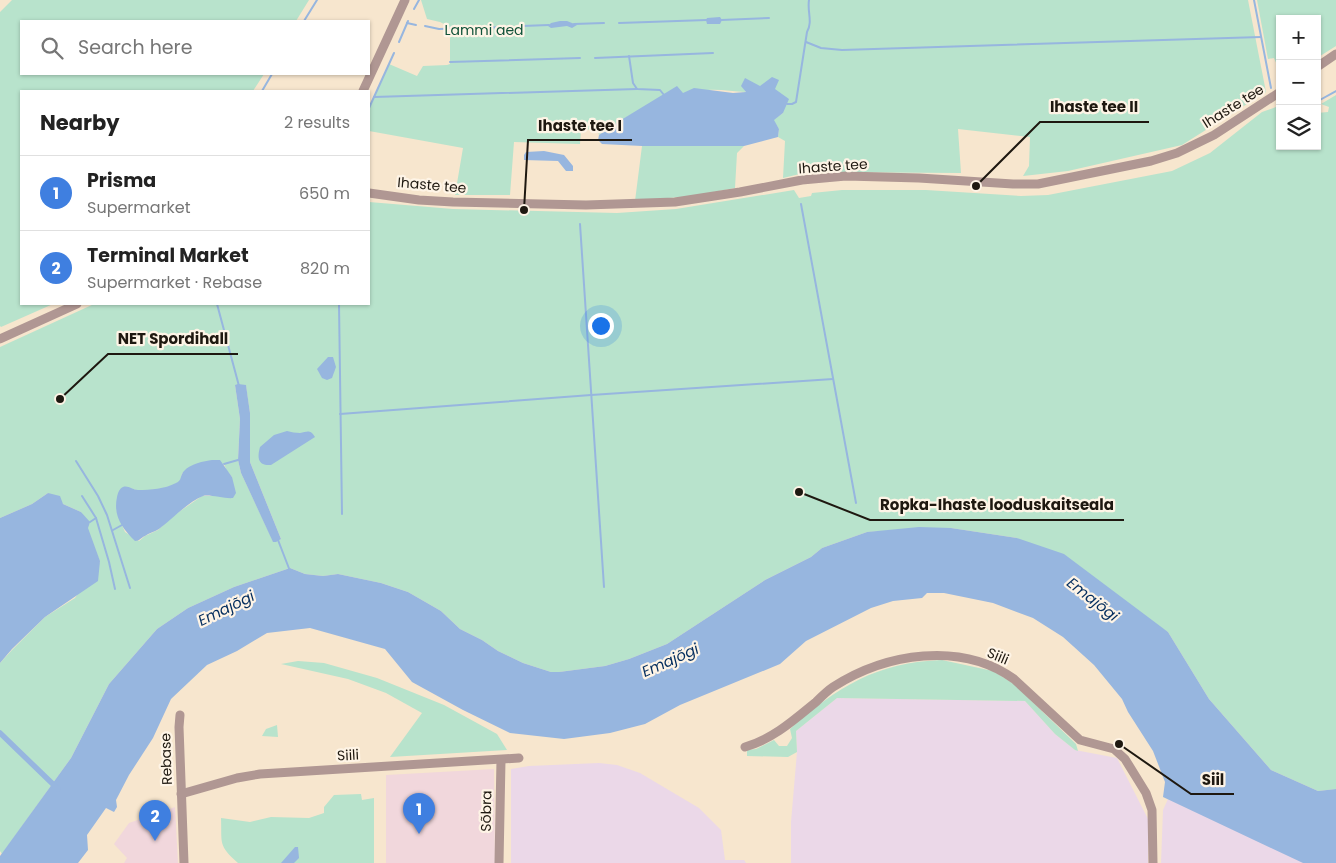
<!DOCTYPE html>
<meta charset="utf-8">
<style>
:root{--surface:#fff;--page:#f2f2f2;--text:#222;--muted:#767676;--line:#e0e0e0;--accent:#ea580c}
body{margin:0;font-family:Poppins,sans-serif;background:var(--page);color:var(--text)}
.controls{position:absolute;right:15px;top:15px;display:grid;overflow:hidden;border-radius:0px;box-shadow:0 1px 4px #0004}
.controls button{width:45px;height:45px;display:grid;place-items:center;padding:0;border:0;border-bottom:1px solid var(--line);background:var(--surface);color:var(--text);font:25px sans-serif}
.you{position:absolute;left:600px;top:325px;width:18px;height:18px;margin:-12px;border:4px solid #fff;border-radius:50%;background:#1a73e8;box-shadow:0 0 0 8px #1a73e833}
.badge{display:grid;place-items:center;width:32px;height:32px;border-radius:50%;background:var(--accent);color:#fff;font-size:16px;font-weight:700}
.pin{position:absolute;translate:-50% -41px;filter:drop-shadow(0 1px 2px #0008)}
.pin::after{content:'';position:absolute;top:26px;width:18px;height:15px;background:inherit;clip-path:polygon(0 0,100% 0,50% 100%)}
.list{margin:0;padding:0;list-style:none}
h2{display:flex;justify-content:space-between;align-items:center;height:65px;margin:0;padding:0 20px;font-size:21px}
h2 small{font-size:16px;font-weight:400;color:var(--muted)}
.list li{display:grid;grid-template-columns:32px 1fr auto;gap:15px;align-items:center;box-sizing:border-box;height:75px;padding:0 20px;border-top:1px solid var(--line)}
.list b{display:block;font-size:19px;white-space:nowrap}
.list p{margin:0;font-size:16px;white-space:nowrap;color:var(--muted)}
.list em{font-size:16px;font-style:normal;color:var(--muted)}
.icon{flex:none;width:28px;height:28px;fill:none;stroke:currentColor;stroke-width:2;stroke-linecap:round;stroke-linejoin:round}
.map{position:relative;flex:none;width:1336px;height:863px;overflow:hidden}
.search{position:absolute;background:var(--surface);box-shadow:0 1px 4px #0004;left:20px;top:20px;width:350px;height:55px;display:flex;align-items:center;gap:12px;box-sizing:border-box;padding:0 18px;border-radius:0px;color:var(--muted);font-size:19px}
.panel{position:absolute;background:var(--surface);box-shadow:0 1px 4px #0004;left:20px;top:90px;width:350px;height:215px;border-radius:0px}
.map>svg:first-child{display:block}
</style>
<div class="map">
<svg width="1336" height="863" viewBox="0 0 1336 863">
<rect width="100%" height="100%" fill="#f7e6ce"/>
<g fill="#f1d7dc">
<polygon points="494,769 495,863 386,863 386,775"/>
<polygon points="175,807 178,863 124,863 127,858 114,844 129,823"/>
</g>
<g fill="#ebd8e8">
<polygon points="837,698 1025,701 1055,734 1075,750 1117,758 1148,819 1148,863 791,863 791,822 797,752 796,731"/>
<polygon points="599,763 617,765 640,773 699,808 721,830 725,860 744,860 746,863 511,863 511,769 529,766"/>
<polygon points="1168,799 1301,861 1303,863 1161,863 1163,810"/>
</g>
<g fill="#b8e3cc" fill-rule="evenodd">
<polygon points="12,0 309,0 296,21 21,21 21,74 264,74 253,91 21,91 21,304 53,304 1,327 0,326 0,12"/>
<path d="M 421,0 L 1248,0 L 1266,92 L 1182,145 L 1068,171 L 1023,176 L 1029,166 L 1030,137 L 958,129 L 961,173 L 808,172 L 783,178 L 785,141 L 778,137 L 779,129 L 773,120 L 783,113 L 760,86 L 742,86 L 746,92 C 733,92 721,89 708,90 C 667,92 632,112 599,135 L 598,132 L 590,129 L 581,131 L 580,144 L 514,142 L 510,195 L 455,195 L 463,148 L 369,131 L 369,108 L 389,64 L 417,76 L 423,66 L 447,65 L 450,64 L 450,27 L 440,22 L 427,19 Z"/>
<polygon points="1257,0 1336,0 1336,46 1317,58 1317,19 1280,19 1280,72 1274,58 1268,59"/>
<path d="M 1336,95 L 1336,789 L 1318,791 L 1271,770 L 1209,699 L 1168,632 L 1017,538 L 951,528 L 867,532 L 822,548 L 811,557 L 765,580 L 667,644 L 629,659 L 605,666 L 559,672 L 551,672 L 523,663 L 498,651 L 482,640 L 460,629 L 441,611 L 408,592 L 381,583 L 338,574 L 323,576 L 305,574 L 290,568 L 234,587 L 188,608 L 157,629 L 109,684 L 71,758 L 2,854 L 0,851 L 0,663 L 12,650 L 45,617 L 75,598 L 100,562 L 81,512 L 63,504 L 48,493 L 32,504 L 0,518 L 0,347 L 94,304 L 369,304 L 369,202 L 453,209 L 617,213 L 676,209 L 794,190 L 799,198 L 811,196 L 812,193 L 842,190 L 926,190 L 1021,196 L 1048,195 L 1172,171 L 1210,153 L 1262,112 L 1276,107 L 1280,110 L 1280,146 L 1317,146 L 1317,113 L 1328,112 L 1329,107 L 1321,104 ZM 235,385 L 246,386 L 250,413 L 250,462 L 281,539 L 273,541 L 241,473 L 238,460 L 240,419 ZM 224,464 L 227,471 L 232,477 L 221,496 L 202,496 L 173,516 L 158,530 L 145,536 L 139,541 L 125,532 L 122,525 L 118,494 L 124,487 C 129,487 131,489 136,490 C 145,492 174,488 180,481 C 181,480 182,474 182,473 Z"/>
<polygon points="642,146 744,146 737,153 735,188 692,196 635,201"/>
<path d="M 942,660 L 993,671 L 1014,684 L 1076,744 L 1078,751 L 1075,750 L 1055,734 L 1025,701 L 837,698 L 796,731 L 797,752 L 788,757 L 747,756 L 747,750 L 756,749 L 774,740 L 779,746 L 787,746 L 792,738 L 790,729 C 837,687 877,662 942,660 Z"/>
<polygon points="298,661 324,663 377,678 444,705 497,734 507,750 390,757 422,713 386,693 348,679 281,664"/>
<polygon points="277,725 278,737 262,736 266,729"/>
<path d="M 361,794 L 362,800 L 374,798 L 374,863 L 238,863 C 218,845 222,844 221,818 L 250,822 L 271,817 L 309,818 L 324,813 L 324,807 L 334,795 Z"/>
</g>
<g fill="#97b6df">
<polygon points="720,17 722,20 720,24 707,24 706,20 707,18"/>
<polygon points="560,21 567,21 577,25 572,28 567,26 551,28 548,26 551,23"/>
<polygon points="772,77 779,80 775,89 789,99 783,113 774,120 779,129 778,137 744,146 642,146 602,144 598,140 599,135 621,120 677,86 683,93 694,88 733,93 746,92 741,86 745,78 760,86"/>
<polygon points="544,151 564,155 573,166 573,171 566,171 558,161 524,160 524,155 526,152"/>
<polygon points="328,357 333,357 336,367 332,378 327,380 322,378 317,369"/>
<polygon points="238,384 246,385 250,413 250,462 281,539 276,542 273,542 241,473 238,460 240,419 235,385"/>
<path d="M 287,431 C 291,432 296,433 300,433 C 307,432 310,429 315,437 L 271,465 C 258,466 257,458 260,447 L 274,435 Z"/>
<path d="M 212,460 L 220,460 L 232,477 L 236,493 L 233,498 C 225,499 209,494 203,496 C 188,502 171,520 159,529 C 154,532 149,533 145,536 C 140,538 140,541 135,541 C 122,528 113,516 117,497 C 118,493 119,489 123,487 C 128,485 133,490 138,490 C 151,490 164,489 176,483 C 182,481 180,475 184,471 C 190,464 204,461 212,460 Z"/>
<polygon points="48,493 60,496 63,504 81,512 90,522 88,528 100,561 98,581 45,617 12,649 0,663 0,518 32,504"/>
<polygon points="919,527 951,528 1017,538 1064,554 1168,632 1209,699 1271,770 1318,791 1336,789 1336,863 1303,863 1163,797 1165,782 1153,751 1128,712 1122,699 1094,665 1063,637 1033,618 993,603 944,593 927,593 922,598 893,601 871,608 806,641 780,664 680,705 645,724 610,733 564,739 510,733 463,710 412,682 385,649 310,628 267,633 237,651 207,665 171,699 153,738 129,775 116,800 117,807 114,812 106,808 87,835 88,850 78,863 0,863 0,856 71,758 109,684 157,629 188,608 234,587 290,568 305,574 323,576 338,574 381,583 408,592 441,611 460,629 482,640 498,651 523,663 551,672 559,672 605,666 629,659 667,644 765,580 811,557 822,548 867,532"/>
<polygon points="295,847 298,847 299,858 294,863 281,863"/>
</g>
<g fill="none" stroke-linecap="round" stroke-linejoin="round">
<g stroke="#97b6df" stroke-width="2">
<polyline points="1254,0 1271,88"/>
<polyline points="414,9 419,0"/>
<polyline points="721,20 769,18"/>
<polyline points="304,21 317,0"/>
<polyline points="407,23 416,25"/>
<polyline points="619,23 707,20"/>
<polyline points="574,24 604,23"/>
<polyline points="425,26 439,29 507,27"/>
<polyline points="522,26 549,25"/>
<polyline points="399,42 408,21"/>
<polyline points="806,42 821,48 842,50 1261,37"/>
<polyline points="629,56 633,83 637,89 660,90 664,95"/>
<polyline points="595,58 713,53"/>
<polyline points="450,62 580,58"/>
<polyline points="262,91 272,74"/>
<polyline points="374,97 637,89"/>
<polyline points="1318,101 1336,91"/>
<path d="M 787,104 L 792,104 L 796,102 L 807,32 C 813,22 807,11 809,0"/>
<polyline points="369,108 394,53"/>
<polyline points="801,204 856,503"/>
<polyline points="580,224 604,587"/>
<polyline points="217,304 239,386"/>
<polyline points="339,304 342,514"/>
<polyline points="340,414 591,395 833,379"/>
<polyline points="76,461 98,496 107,515 130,588"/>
<polyline points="224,464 238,460"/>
<polyline points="82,496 96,518 90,522"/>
<polyline points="96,518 109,562 115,589"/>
<polyline points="113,530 122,525"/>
<polyline points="278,540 290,571"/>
</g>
<polyline stroke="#97b6df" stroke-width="5.5" points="0,733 58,789"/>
<g stroke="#b09793" stroke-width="9">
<polyline points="1317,67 1336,54"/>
<polyline points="363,91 405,0"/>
<polyline points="369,193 419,200 453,202 586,205 675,202 740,192 802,180 846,176 919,178 1013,184 1038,184 1151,161 1177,153 1214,135 1280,92"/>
<polyline points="0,339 77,304"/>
<polyline points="180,715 179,727 184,863"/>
<path d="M 745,747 C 773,739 794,720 816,702 C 821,697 827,691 833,687 C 886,653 961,641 1014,679 L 1080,740 L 1114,749 L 1125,759 L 1146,793 L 1152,810 L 1153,863"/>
<polyline points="181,794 237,778 260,774 519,758"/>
<polyline points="499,863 501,760"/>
</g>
</g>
<g text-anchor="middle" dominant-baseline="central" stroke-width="4.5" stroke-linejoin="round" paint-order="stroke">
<g font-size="14" fill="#0f5238" stroke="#fef4e6">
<text x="484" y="30">Lammi aed</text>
</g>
<g font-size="14" fill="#1e1810" stroke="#fef4e6">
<text transform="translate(1233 106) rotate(-32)">Ihaste tee</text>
<text transform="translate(833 166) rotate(-4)">Ihaste tee</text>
<text transform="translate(432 185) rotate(5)">Ihaste tee</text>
<text transform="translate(998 656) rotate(23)">Siili</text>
<text transform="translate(348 755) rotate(-3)">Siili</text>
<text transform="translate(166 759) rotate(-92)">Rebase</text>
<text transform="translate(486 811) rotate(-89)">Sõbra</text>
</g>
<g font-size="15" font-style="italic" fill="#032d5e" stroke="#fef4e6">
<text transform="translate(1093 599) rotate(38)">Emajõgi</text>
<text transform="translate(226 608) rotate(-26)">Emajõgi</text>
<text transform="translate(670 660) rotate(-24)">Emajõgi</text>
</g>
</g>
<path fill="none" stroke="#1e1810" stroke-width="2" d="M976 186L1040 122H1149M524 210L528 140H632M60 399L108 354H238M799 492L870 520H1124M1119 744L1191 794H1234"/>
<g fill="#1e1810" stroke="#fef4e6" stroke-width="2">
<circle cx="976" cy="186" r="5"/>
<circle cx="524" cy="210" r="5"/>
<circle cx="60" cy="399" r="5"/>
<circle cx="799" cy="492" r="5"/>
<circle cx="1119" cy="744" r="5"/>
</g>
<g font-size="15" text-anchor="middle" font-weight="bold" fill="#1e1810" stroke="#fef4e6" stroke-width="4.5" stroke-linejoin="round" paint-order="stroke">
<text x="1094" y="112">Ihaste tee II</text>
<text x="580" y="131">Ihaste tee I</text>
<text x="173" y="344">NET Spordihall</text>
<text x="997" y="510">Ropka-Ihaste looduskaitseala</text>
<text x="1213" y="785">Siil</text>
</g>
</svg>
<div class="controls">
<button>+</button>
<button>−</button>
<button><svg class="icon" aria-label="layers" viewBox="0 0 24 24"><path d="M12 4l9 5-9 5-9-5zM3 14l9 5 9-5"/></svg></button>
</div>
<div class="you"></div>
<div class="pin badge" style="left:419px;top:834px;background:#3f7fe0">1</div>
<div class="pin badge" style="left:155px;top:841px;background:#3f7fe0">2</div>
<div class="search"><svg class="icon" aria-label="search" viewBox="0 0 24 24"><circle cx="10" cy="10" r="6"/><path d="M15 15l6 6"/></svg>Search here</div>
<section class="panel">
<h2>Nearby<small>2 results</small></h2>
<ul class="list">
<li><span class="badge" style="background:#3f7fe0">1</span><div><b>Prisma</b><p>Supermarket</p></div><em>650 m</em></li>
<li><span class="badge" style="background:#3f7fe0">2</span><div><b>Terminal Market</b><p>Supermarket · Rebase</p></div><em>820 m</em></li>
</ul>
</section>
</div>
